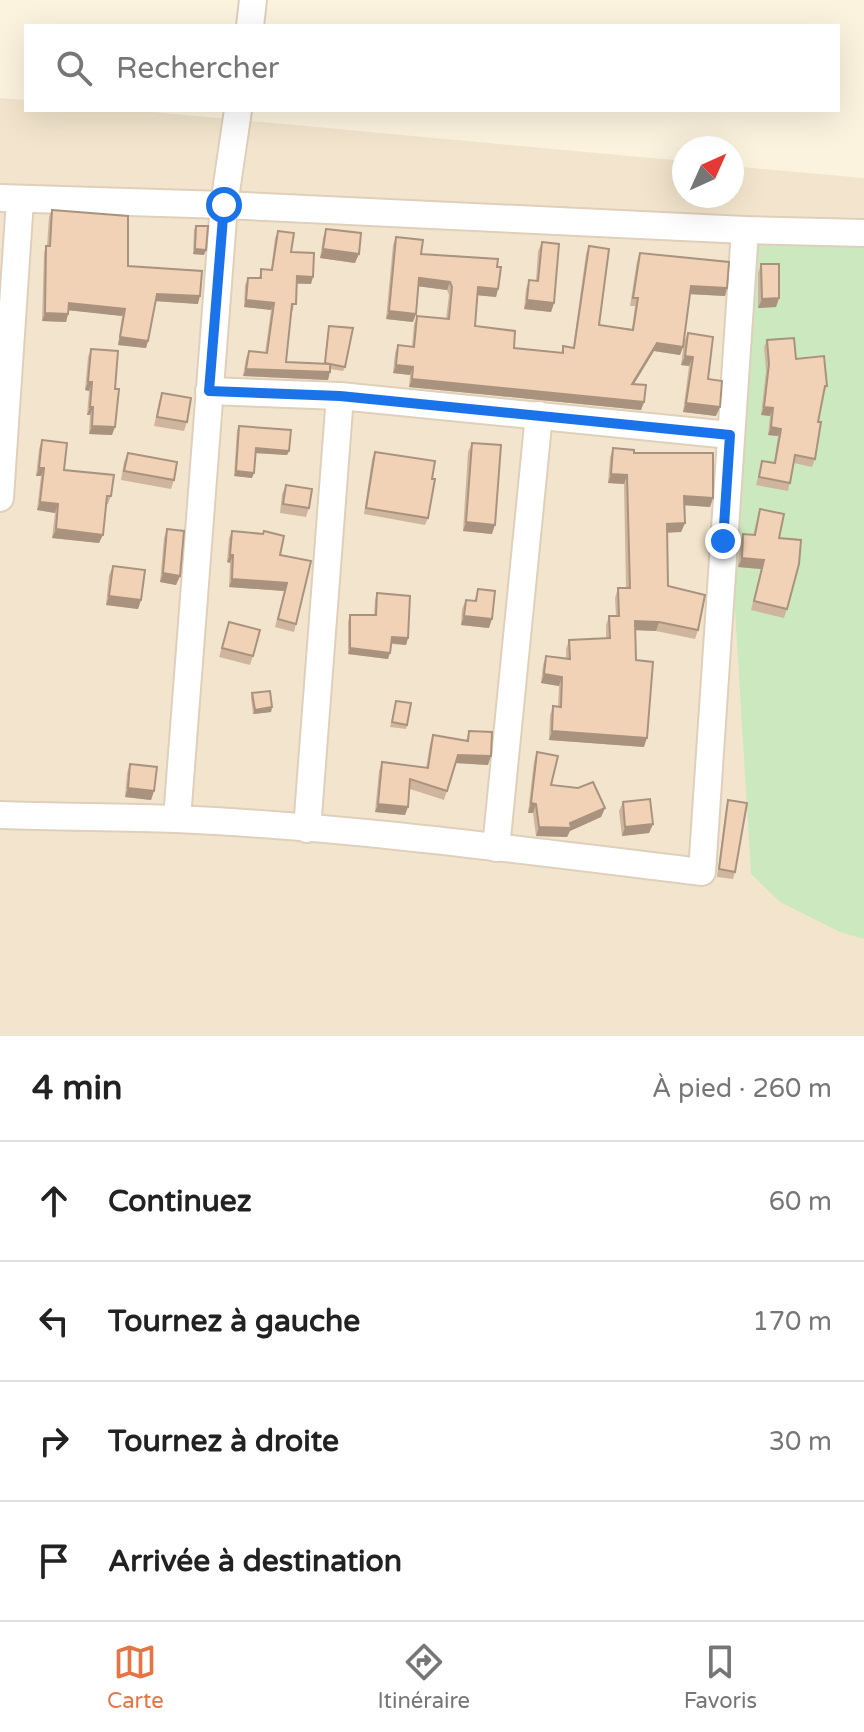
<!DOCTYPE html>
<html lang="fr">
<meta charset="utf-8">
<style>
:root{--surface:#fff;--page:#f6f6f6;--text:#222;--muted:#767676;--line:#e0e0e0;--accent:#e67444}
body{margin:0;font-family:"Varela Round",sans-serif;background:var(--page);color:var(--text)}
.compass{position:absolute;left:672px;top:136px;width:72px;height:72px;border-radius:50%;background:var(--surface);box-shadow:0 8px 32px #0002;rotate:45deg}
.stop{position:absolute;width:24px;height:24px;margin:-18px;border:6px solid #1a73e8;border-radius:50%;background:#fff}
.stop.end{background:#1a73e8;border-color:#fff;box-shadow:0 2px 8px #0008}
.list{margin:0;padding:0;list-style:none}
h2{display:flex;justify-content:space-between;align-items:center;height:104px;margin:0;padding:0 32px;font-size:34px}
h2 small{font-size:26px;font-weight:400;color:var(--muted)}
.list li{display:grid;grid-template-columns:52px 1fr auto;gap:24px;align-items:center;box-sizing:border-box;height:120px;padding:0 32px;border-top:2px solid var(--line)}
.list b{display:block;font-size:30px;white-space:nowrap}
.list em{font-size:26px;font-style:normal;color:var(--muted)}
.icon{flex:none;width:44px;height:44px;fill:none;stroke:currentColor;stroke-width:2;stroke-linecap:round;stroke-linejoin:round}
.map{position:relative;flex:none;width:864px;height:1036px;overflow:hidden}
.search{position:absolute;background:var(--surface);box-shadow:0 8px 32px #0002;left:24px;right:24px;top:24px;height:88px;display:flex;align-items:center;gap:20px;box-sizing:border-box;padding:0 28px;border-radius:0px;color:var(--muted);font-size:30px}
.sheet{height:584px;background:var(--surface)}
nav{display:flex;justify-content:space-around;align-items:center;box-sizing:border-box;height:112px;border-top:2px solid var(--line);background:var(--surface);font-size:22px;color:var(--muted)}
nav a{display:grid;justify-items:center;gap:4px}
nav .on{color:var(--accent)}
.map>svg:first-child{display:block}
</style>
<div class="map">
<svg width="864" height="1036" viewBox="0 0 864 1036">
<rect width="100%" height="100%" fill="#fcf3df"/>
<polygon fill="#f3e5cd" points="0,98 26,100 26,110 131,110 684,161 684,196 732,196 732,166 864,178 864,1036 0,1036"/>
<polygon fill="#cce8be" points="864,233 864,939 840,932 780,902 751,874 731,544 751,235"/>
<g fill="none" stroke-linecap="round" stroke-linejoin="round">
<g stroke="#dfcfbb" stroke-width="30">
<g id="minor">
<polyline points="250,26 253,0"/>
<polyline points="0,198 224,205 745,230 864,233"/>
<polyline points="209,391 340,396 730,435"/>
<polyline points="0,498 20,200"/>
<path d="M 0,815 C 59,817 118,817 176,819 C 352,827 528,851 702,872 L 745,230"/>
<polyline points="177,819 224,205 238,110"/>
<polyline points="307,829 340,396"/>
<polyline points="496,848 539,415"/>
</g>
</g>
<use href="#minor" stroke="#fff" stroke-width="26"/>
</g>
<g fill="#cfb59d">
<polygon points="52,210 128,266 198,304 155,301 148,341 146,348 118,345 122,316 69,310 66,322 42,321 44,253 46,246 47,246 49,217"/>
<polygon points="196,226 204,255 193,254 194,230"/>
<polygon points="326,229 355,263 320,258 323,238"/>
<polygon points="278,231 311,284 296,284 293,311 292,311 286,362 324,364 328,330 329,326 345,367 343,371 330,369 328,380 243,376 246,358 249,351 265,353 271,310 244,307 245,285 248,278 259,278 261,269 271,270 275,238"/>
<polygon points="396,237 421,254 497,267 498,289 496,297 478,295 475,326 514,348 561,353 563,346 573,348 586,254 589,246 599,325 632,329 635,306 630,306 637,261 640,253 727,288 725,296 690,294 683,347 680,355 654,351 634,384 644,402 641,410 409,387 410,375 393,373 395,353 398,345 412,347 414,324 417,316 446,319 449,295 447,290 418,286 416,314 413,322 386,319 393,245"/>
<polygon points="542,242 554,303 551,312 524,309 526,289 529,280 536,281 538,251"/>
<polygon points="761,264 779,298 776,307 758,308 758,273"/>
<polygon points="688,333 708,379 716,416 683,412 689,366 681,365 684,342"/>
<polygon points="767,340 796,359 827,386 823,394 818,422 815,459 812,467 794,463 788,491 756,485 762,461 774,463 778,436 768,435 770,416 761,415 766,371 764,347"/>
<polygon points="91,349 112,435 89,434 90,415 87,415 89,391 85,390 88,357"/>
<polygon points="162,393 187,422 184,431 154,426 159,402"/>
<polygon points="239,426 289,451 287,455 256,453 252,478 234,476 237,430"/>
<polygon points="42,440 64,470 111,496 108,504 106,504 99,543 52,538 55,513 37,510 41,476 36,476 39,449"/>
<polygon points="472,443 492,534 463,531 468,452"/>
<polygon points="613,448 634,453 713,498 710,507 684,505 685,523 681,532 667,532 668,586 698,630 695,639 656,631 636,630 636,660 644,747 549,740 550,715 553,706 558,707 559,686 541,683 543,665 546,656 566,658 566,649 569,640 606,638 606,625 609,616 616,616 615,598 618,588 626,588 624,484 608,483 610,457"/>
<polygon points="375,452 428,518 425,525 364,514 372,459"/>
<polygon points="128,453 174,480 171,489 121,480 124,462"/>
<polygon points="286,485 309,508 306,517 280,513 282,494"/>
<polygon points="760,509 779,538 787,609 784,618 751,610 761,569 738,567 740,543 743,534 753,535"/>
<polygon points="167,529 180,576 176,585 160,582 164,538"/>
<polygon points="232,531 280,555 296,624 294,632 275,627 284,591 229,587 230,563 227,562 229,538"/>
<polygon points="113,566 141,600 138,609 106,605 109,575"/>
<polygon points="478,589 489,628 461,625 462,609 466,600 475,600"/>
<polygon points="377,593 408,638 406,645 391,644 388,659 348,654 348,622 350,615 374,615 375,600"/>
<polygon points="229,622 253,656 250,665 219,657"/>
<polygon points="252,693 272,707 271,712 253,714 251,698"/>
<polygon points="396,701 407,725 406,729 390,727"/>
<polygon points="469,731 488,765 456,763 444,800 410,789 405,815 375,812 379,771 382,762 426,768 430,744 433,735 466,741"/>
<polygon points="537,752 551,785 605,808 601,817 570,831 567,837 536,836 533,813 528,813 534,761"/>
<polygon points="130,764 154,791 151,800 125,797 127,773"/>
<polygon points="728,800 735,872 733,879 717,877 726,808"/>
<polygon points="623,802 653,824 649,833 622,836 619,811"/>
</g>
<g fill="#a9937f">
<polygon points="195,249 206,250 204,255 193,254"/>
<polygon points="323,249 359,254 355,263 320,258"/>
<polygon points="297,276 313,277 311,284 294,283"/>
<polygon points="419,278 450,282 447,290 416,286"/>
<polygon points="691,286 727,288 725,296 688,294"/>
<polygon points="478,287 498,289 496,297 475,295"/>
<polygon points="157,294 200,296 198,304 154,301"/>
<polygon points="779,298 776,307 758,308 762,299"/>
<polygon points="246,300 274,303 271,310 244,307"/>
<polygon points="527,300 554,303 551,312 524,309"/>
<polygon points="69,303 125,309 122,316 66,310"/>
<polygon points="389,311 416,314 413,322 386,319"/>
<polygon points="45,313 68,314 66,322 42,321"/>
<polygon points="120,337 148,341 146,348 118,345"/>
<polygon points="657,343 683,347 680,355 654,351 629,392 632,384"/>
<polygon points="685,356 693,357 689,366 681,365"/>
<polygon points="396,365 413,367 410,375 393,373"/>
<polygon points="246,369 330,372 328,380 243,376"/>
<polygon points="412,379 644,402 641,410 409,387"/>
<polygon points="88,382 92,382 89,391 85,390"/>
<polygon points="686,403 720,407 716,416 683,412"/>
<polygon points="90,407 93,407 90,415 87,415"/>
<polygon points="764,407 773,408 770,416 761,415"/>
<polygon points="92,426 115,427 112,435 89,434"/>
<polygon points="771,427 781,429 778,436 768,435"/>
<polygon points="256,448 289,451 287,455 254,453"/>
<polygon points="39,468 44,468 41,476 36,476"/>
<polygon points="236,471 254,473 252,478 234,476"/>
<polygon points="611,474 627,475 624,484 608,483"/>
<polygon points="684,496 713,498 710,507 681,505"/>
<polygon points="40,502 58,504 55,513 37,510"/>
<polygon points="466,522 495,525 492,534 463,531"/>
<polygon points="685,523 681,532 664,533 667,524"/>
<polygon points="56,529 103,535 99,543 52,538"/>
<polygon points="230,555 233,555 230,563 227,562"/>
<polygon points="742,558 764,560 761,569 738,567"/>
<polygon points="163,573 180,576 176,585 160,582"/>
<polygon points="232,579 287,583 284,591 229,587"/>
<polygon points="109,596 141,600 138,609 106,605"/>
<polygon points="464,616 492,619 489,628 461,625"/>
<polygon points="635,621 659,622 656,631 632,630"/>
<polygon points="392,637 408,638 406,645 390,643"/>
<polygon points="350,648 390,653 388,659 348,654"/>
<polygon points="544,674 562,677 559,686 541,683"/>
<polygon points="272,707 271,712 253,714 255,710"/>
<polygon points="552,731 647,738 644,747 549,740"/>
<polygon points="458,755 491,756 488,765 455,763"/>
<polygon points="128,788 154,791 151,800 125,797"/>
<polygon points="531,803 536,804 533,813 528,813"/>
<polygon points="378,804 408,807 405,815 375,812"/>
<polygon points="605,808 601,817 570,831 567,837 536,836 539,827 570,823"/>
<polygon points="653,824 649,833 622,836 625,827"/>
</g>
<g fill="#f1d2b6" stroke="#a9937f" stroke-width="2">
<polygon points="52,210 128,216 128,266 202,271 200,296 157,294 148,341 120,337 125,309 69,303 68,314 45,313 46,246 50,246"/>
<polygon points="196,226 208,226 206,250 195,249"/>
<polygon points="326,229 361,233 359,254 323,249"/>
<polygon points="278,231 294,233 291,252 314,253 313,277 297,276 296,304 292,304 286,362 330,364 330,372 246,369 249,351 267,353 274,303 246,300 248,278 261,278 261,269 272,270"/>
<polygon points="396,237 423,240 421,254 498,259 497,267 501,267 498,289 478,287 475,326 515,331 514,348 563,353 563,346 574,348 589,246 609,249 599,325 633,330 638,298 633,298 640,253 729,262 727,288 691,286 683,347 657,343 632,384 646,385 644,402 412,379 413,367 396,365 398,345 414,347 417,316 449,319 452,287 450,282 419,278 416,314 389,311"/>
<polygon points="542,242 559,244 554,303 527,300 529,280 538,281"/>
<polygon points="761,264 779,264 779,298 762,299"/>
<polygon points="329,326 353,328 345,367 325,363"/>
<polygon points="688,333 713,337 708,379 722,381 720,407 686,403 693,357 685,356"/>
<polygon points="794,338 796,359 824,356 827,386 825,386 818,422 821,422 815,459 795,455 790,483 759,477 762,461 775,463 781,429 771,427 773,408 764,407 769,364 767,340"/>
<polygon points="91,349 118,351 115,389 119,389 115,427 92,426 93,407 90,407 92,382 88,382"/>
<polygon points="162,393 191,398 187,422 157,417"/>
<polygon points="239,426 291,430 289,451 256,448 254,473 236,471"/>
<polygon points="42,440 67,443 64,470 114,475 111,496 107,496 103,535 56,529 58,504 40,502 44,468 39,468"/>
<polygon points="472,443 501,445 495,525 466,522"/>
<polygon points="613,448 634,450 634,453 713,453 713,498 684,496 685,523 667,524 668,586 705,595 698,630 659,622 635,621 636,660 653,662 647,738 552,731 553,706 561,707 562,677 544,674 546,656 570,659 569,640 610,638 609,616 619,616 618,588 630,588 627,475 611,474"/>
<polygon points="375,452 435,461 432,479 435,479 428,518 366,508"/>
<polygon points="128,453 177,462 174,480 124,471"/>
<polygon points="286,485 312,489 309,508 283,504"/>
<polygon points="760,509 784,514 779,538 801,540 799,564 787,609 754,601 764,560 742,558 743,534 755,535"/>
<polygon points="167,529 184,531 180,576 163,573"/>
<polygon points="232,531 263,534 264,531 284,536 280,555 311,561 296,624 278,619 287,583 232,579 233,555 230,555"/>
<polygon points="113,566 145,570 141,600 109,596"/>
<polygon points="478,589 495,591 492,619 464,616 466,600 476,601"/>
<polygon points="377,593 410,596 408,638 392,637 390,653 350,648 350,615 376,615"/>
<polygon points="229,622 260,630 253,656 222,648"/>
<polygon points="270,691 272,707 255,710 252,693"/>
<polygon points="396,701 411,703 407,725 392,722"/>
<polygon points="469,731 492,732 491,756 458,755 447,791 410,779 408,807 378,804 382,762 428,768 433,735 468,741"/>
<polygon points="537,752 558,756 551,785 578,788 593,782 605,808 570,823 571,828 539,827 536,804 531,803"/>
<polygon points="130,764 157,767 154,791 128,788"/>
<polygon points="650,799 653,824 625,827 623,802"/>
<polygon points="728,800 747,803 735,872 719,869"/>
</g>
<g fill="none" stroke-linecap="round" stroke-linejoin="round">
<polyline stroke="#1a73e8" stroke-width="10" points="224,205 209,391 340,396 730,435 723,541"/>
</g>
</svg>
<svg class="compass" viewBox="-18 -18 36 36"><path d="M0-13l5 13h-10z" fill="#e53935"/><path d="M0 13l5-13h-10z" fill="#767676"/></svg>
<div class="stop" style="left:224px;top:205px"></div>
<div class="stop end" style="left:723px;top:541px"></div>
<div class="search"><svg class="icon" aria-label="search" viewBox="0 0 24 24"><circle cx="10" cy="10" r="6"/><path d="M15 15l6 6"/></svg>Rechercher</div>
</div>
<section class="sheet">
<h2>4 min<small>À pied · 260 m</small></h2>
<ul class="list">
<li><svg class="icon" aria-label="ahead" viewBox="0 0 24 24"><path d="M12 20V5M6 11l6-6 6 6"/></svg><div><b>Continuez</b></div><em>60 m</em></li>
<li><svg class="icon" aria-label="left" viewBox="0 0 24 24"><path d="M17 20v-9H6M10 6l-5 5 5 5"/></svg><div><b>Tournez à gauche</b></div><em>170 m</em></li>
<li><svg class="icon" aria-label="right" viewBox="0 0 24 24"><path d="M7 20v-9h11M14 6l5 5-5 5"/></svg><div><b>Tournez à droite</b></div><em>30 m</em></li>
<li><svg class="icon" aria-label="arrive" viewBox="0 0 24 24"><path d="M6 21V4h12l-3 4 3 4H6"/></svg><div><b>Arrivée à destination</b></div></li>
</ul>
</section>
<nav>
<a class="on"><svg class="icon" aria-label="map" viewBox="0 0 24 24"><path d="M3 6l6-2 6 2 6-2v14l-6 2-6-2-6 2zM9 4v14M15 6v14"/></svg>Carte</a>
<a><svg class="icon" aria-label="directions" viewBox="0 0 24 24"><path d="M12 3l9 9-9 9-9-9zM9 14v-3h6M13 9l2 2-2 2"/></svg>Itinéraire</a>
<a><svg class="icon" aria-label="saved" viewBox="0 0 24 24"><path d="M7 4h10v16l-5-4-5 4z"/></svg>Favoris</a>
</nav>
